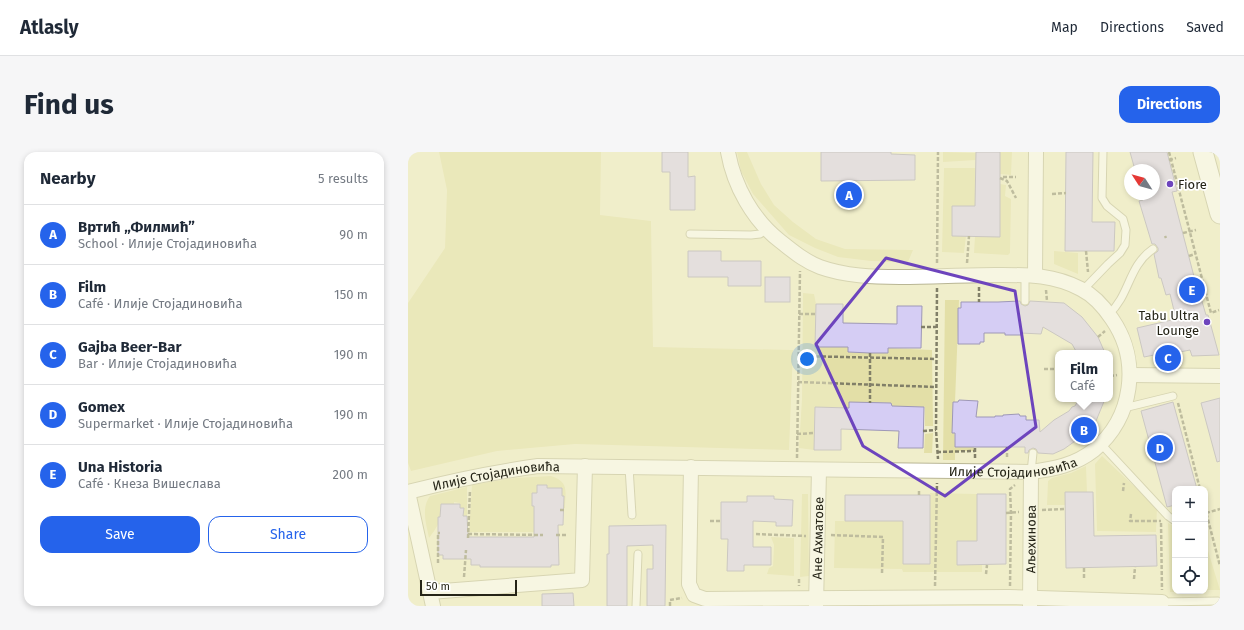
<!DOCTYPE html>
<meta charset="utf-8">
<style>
:root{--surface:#fff;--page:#f6f6f7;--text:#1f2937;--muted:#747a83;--line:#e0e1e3;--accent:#2563eb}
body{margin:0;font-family:"Fira Sans",sans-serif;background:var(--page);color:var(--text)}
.controls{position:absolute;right:12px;bottom:12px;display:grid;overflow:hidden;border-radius:8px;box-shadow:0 2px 6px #0003}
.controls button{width:36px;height:36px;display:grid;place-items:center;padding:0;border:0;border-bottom:1px solid var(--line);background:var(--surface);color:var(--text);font:20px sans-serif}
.compass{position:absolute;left:716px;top:12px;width:36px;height:36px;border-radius:50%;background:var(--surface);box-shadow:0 2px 6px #0003;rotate:306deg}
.scale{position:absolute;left:12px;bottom:10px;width:97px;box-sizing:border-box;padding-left:4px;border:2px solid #252417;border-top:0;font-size:11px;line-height:14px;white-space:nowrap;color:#252417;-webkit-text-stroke:3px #fff;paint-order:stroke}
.you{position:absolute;left:399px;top:207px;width:14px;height:14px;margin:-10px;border:3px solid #fff;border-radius:50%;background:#1a73e8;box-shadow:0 0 0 6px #1a73e833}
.badge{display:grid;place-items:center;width:26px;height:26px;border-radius:50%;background:var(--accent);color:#fff;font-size:13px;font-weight:700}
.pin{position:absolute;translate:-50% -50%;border:2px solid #fff;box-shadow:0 1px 4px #0006}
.popup{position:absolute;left:647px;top:198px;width:58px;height:52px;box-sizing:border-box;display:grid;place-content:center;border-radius:8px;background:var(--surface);filter:drop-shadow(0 1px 3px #0005);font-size:13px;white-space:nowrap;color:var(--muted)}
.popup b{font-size:15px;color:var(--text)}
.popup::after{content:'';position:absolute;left:50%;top:100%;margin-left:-8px;border:8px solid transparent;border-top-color:var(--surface)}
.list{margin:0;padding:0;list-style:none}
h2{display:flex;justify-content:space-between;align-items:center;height:52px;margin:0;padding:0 16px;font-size:17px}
h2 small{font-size:13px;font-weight:400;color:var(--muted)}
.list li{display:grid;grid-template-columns:26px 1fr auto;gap:12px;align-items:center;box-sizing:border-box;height:60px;padding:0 16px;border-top:1px solid var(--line)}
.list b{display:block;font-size:15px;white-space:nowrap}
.list p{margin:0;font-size:13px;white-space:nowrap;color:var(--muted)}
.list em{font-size:13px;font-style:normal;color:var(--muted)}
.actions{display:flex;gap:8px;padding:12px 16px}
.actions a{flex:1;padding:9px 0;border:1px solid var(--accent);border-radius:12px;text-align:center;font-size:14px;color:var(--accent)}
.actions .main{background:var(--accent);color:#fff}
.icon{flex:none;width:22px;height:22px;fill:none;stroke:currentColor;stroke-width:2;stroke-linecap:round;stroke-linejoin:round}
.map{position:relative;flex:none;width:812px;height:454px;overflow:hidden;border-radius:12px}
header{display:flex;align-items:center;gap:24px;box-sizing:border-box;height:56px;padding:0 20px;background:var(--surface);border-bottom:1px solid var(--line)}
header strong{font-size:19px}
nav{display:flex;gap:22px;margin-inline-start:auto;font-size:14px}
.intro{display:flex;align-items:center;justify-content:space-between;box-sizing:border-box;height:96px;padding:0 24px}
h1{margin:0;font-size:28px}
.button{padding:10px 18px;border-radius:12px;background:var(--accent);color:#fff;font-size:14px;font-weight:700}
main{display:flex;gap:24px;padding:0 24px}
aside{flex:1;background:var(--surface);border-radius:12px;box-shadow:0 2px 6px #0003}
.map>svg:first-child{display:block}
</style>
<header>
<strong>Atlasly</strong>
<nav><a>Map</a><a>Directions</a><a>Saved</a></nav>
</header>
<div class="intro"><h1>Find us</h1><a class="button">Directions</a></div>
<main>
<aside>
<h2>Nearby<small>5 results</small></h2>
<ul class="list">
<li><span class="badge">A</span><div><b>Вртић „Филмић”</b><p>School · Илије Стојадиновића</p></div><em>90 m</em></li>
<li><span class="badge">B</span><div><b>Film</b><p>Café · Илије Стојадиновића</p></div><em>150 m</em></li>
<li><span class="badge">C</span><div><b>Gajba Beer-Bar</b><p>Bar · Илије Стојадиновића</p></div><em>190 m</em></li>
<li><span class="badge">D</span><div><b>Gomex</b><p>Supermarket · Илије Стојадиновића</p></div><em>190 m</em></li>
<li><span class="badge">E</span><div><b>Una Historia</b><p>Café · Кнеза Вишеслава</p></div><em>200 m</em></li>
</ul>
<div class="actions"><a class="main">Save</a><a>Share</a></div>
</aside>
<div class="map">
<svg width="812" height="454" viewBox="0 0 812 454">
<rect width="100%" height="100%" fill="#f0eecb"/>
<g fill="#e3dfa7">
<polygon points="31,0 193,0 192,63 243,69 245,195 385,198 381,298 167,292 89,299 3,319 0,311 0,151 37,96 39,38"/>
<polygon points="329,0 339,0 353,32 366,53 385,70 408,87 437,97 505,98 500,110 463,109 430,105 407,96 381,83 345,42 333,19"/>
<polygon points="535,0 568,1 568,8 535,10"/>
<polygon points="592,0 604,0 603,23 592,22"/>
<polygon points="536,16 568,16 568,54 544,54 544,84 558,84 556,101 534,100"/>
<polygon points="592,32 598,33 597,44 603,47 602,101 600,103 566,101 567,84 592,84"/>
<polygon points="646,99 670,101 670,122 646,112"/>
<polygon points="395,141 406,142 408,152 407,195 440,195 440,200 480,201 480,196 524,198 525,274 517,274 517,255 484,254 483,251 441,250 441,256 407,255 406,298 391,296 394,247"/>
<polygon points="537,148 551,148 547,250 545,250 547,295 566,295 566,299 547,299 547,308 535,308"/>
<polygon points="525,281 524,301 516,301 517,282"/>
<polygon points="694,304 749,356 748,380 689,379 687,312"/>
<polygon points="678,314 679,340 657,340 658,353 639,353 640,329 644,326 663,321"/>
<path d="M 143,324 C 162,330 157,340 157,356 L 152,356 L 156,353 L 156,345 L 154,344 L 154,337 L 139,336 L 139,333 L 129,333 L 129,341 L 124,341 L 124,354 L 128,354 L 126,372 L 129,380 L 61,380 L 64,333 L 107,326 Z"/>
<path d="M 59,335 L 59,364 L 55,364 L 56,356 L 52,356 L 52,351 L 46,350 L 46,352 L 33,352 C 32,369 32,372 21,386 C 18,371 13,356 22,344 Z"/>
<polygon points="522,341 569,342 569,389 549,389 549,413 574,413 574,420 495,420 494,417 426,416 427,369 495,369 495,412 522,412"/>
<polygon points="394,342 400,342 401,424 392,425"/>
<polygon points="760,371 767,375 767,439 785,439 762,440"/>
<polygon points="363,385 386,386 386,424 359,422 361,416 365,414 366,393"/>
<polygon points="797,389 812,438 797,438"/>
</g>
<g fill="#d5cdf4" stroke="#9e98b7">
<polygon points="254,0 280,0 280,25 287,24 287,58 262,58 262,20 254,20"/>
<polygon points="413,0 483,0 483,2 507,3 507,28 413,29"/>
<polygon points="568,0 592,0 592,85 544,84 544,54 567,54"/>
<polygon points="658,0 685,0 684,70 707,70 706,99 657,99"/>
<polygon points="722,0 759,0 769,39 764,40 789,136 790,136 798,163 800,163 811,203 784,204 782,198 772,200 771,198 736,205 729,176 768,167 762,142 758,143 753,126 751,126 746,102 750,99 750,96 747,92 744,92 731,49 735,48 734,42 746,42 746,18 727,18"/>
<polygon points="280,99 313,99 313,109 353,109 353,134 320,134 320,125 280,125"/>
<rect x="357" y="125" width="25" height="25"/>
<polygon points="612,149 613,152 617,154 620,153 622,149 656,151 674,165 690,185 697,201 669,201 664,192 635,175 633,182 613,181 613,183 597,183 597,181 576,181 576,190 572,190 572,192 550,192 550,156 553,156 553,150 590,150"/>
<polygon points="408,152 435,152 435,171 489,172 489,154 514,154 513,196 480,196 480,201 462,201 440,200 440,195 407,195"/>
<polygon points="812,246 812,309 809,310 793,251"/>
<polygon points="671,247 697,247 688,269 684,273 670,286 670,287 656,297 645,302 630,301 628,297 625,296 621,298 620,301 617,301 617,295 547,295 547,281 544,281 545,250 550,250 551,248 570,249 568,265 587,265 587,264 595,264 595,263 611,262 612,264 618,264 618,268 631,268 632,280 646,268 661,259 664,255 667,254"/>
<polygon points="441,250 483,251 484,254 516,255 515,296 490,296 491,279 433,277 433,298 406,298 407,255 441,256"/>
<polygon points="765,250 789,337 767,337 767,353 759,355 733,259"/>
<polygon points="129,333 139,333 139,336 154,336 154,344 156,344 155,373 150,373 151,413 143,413 143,415 72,415 72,413 63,413 63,407 35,407 35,403 30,403 30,365 32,365 33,352 52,352 52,356 56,356 55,364 59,364 60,385 126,385 126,354 124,354 124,341 129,341"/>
<polygon points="657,340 685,340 686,384 748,383 749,414 658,416"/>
<polygon points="569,342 598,342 598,412 549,413 549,389 569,389"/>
<polygon points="437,343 522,343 522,412 495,412 495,369 437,369"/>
<polygon points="339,344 366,344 366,347 385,348 384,374 368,374 368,370 345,369 345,395 363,395 363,413 336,413 336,419 319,419 320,387 313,387 313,350 339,350"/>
<polygon points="258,373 257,454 239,454 239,417 245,417 245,393 219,394 219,454 199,454 199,402 201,402 201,374"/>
<polygon points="165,441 166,454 134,454 134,442"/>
</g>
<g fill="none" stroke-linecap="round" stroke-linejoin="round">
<g stroke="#b9b695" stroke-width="9">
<g id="lane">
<polyline points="282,82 343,83 352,82 359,77"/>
<polyline points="617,123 617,149"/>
<polyline points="675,138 700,112 712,101 717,93 718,78 715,67 699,54 694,46 695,0"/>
<path d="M 701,162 C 722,143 720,114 745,97"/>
<polyline points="716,256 765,244"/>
<polyline points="693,292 760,364 767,369"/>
<polyline points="221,315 224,363"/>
<polyline points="623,320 625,301"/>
<polyline points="754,450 810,449"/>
<polyline points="228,454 230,402"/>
</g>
</g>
<g stroke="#b9b695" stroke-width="16">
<g id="street">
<polyline points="627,123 628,0"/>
<polyline points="723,223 812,224"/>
<polyline points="283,315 281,432 286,443 297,447 601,445 754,450"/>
<path id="s1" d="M 0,340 C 43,329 86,320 130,314 L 623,320 C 646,317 667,313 686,298 C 725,266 733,209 704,167 C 696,155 685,143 673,137 C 644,122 619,123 587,123 C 555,123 524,125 492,125 C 465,125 437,124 412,115 C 396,109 385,99 372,89 C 345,68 326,34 320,0"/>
<polyline points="0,340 25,454"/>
<polyline points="22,440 174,428 177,314"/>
<path id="s2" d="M 408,454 L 411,318"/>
<path id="s3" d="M 622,454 L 623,320"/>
</g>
</g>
<g stroke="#b9b695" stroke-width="21">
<polyline id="secondary" points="795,0 812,62"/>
</g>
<g stroke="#817f68" stroke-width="2.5" stroke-dasharray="4 2" stroke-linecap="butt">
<polyline points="761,0 803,161 811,158"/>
<polyline points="761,8 768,6"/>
<polyline points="595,25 608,25"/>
<polyline points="592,26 599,29 608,46"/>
<polyline points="644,42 658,41"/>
<polyline points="775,81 788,78"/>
<polyline points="757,84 758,86"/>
<polyline points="678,99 680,120"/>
<polyline points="781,104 787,102"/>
<polyline points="529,111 530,0"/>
<polyline points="559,111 561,84"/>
<polyline points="571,135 571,150"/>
<polyline points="529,136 528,278 530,307"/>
<polyline points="638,138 639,149"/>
<polyline points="391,162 408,162"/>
<polyline points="513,175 528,175"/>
<polyline points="690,185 697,179"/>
<polyline points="462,201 462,251"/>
<polyline points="390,204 528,207"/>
<polyline points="636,217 650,217"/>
<polyline points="702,224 709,223"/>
<polyline points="390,230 528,235"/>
<polyline points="770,251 792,337"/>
<polyline points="515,279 528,278"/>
<polyline points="389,282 407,281"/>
<polyline points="599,295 599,307"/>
<polyline points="529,300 567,299"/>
<polyline points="389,306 392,119"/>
<polyline points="567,306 567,295"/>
<polyline points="715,339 716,331"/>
<polyline points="511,343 511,337"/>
<polyline points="797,356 812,414"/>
<polyline points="152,358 158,358"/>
<polyline points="634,358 657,357"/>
<polyline points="598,361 611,360"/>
<polyline points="798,361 812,357"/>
<polyline points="723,362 722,369 753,369"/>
<polyline points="302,369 313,369"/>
<polyline points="753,371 754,438"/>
<polyline points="60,382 135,383"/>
<polyline points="348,382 398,384"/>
<polyline points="148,383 158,383"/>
<polyline points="423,383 475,385 474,421"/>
<polyline points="60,386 62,338"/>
<polyline points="30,411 30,381 32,381"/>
<polyline points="676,416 676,426"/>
<polyline points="578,422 579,413"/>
<polyline points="56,425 58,398"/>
<polyline points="391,427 391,434"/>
<polyline points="726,427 727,415"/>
<polyline points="527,434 529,331"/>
<polyline points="602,434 603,361 602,337 607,333"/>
<polyline points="262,454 262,448 274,446"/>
</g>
<use href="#lane" stroke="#fff" stroke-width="7"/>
<use href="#street" stroke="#fff" stroke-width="14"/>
<use href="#secondary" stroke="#fff" stroke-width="19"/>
</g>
<path d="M0 0H812V454H0ZM 478,106 L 607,139 L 628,275 L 537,344 L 455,294 L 408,192 Z" fill="#f0eecb" fill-opacity=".55" fill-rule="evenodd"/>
<path fill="none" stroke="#6d44bd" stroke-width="3" stroke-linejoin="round" d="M 478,106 L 607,139 L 628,275 L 537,344 L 455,294 L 408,192 Z"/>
<g fill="#6d44bd" stroke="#fff" stroke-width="1.5">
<circle cx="762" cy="32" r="4"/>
<circle cx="799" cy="170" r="4"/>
</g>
<g text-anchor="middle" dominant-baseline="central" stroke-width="3.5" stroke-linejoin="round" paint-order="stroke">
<g font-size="13" fill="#252417" stroke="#fff" text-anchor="start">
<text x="770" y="32">Fiore</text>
<text x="791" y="163" text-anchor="end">Tabu Ultra<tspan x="791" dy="15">Lounge</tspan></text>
</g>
<g font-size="13" fill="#252417" stroke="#fff">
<text stroke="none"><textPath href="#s1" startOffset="608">Илије Стојадиновића</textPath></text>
<text stroke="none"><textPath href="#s1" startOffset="90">Илије Стојадиновића</textPath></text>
<text stroke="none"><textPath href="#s2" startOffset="68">Ане Ахматове</textPath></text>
<text stroke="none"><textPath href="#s3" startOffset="67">Аљехинова</textPath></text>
</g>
</g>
</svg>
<div class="controls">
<button>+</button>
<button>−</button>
<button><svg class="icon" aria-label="locate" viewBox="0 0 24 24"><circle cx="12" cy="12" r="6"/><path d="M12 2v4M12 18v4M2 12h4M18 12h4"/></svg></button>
</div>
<svg class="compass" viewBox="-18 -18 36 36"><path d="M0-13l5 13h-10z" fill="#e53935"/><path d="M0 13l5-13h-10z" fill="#747a83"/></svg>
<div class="scale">50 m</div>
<div class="you"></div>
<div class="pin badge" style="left:441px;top:43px">A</div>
<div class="pin badge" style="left:676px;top:278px">B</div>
<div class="popup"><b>Film</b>Café</div>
<div class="pin badge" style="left:760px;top:206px">C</div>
<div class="pin badge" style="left:752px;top:296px">D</div>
<div class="pin badge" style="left:784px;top:138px">E</div>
</div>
</main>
